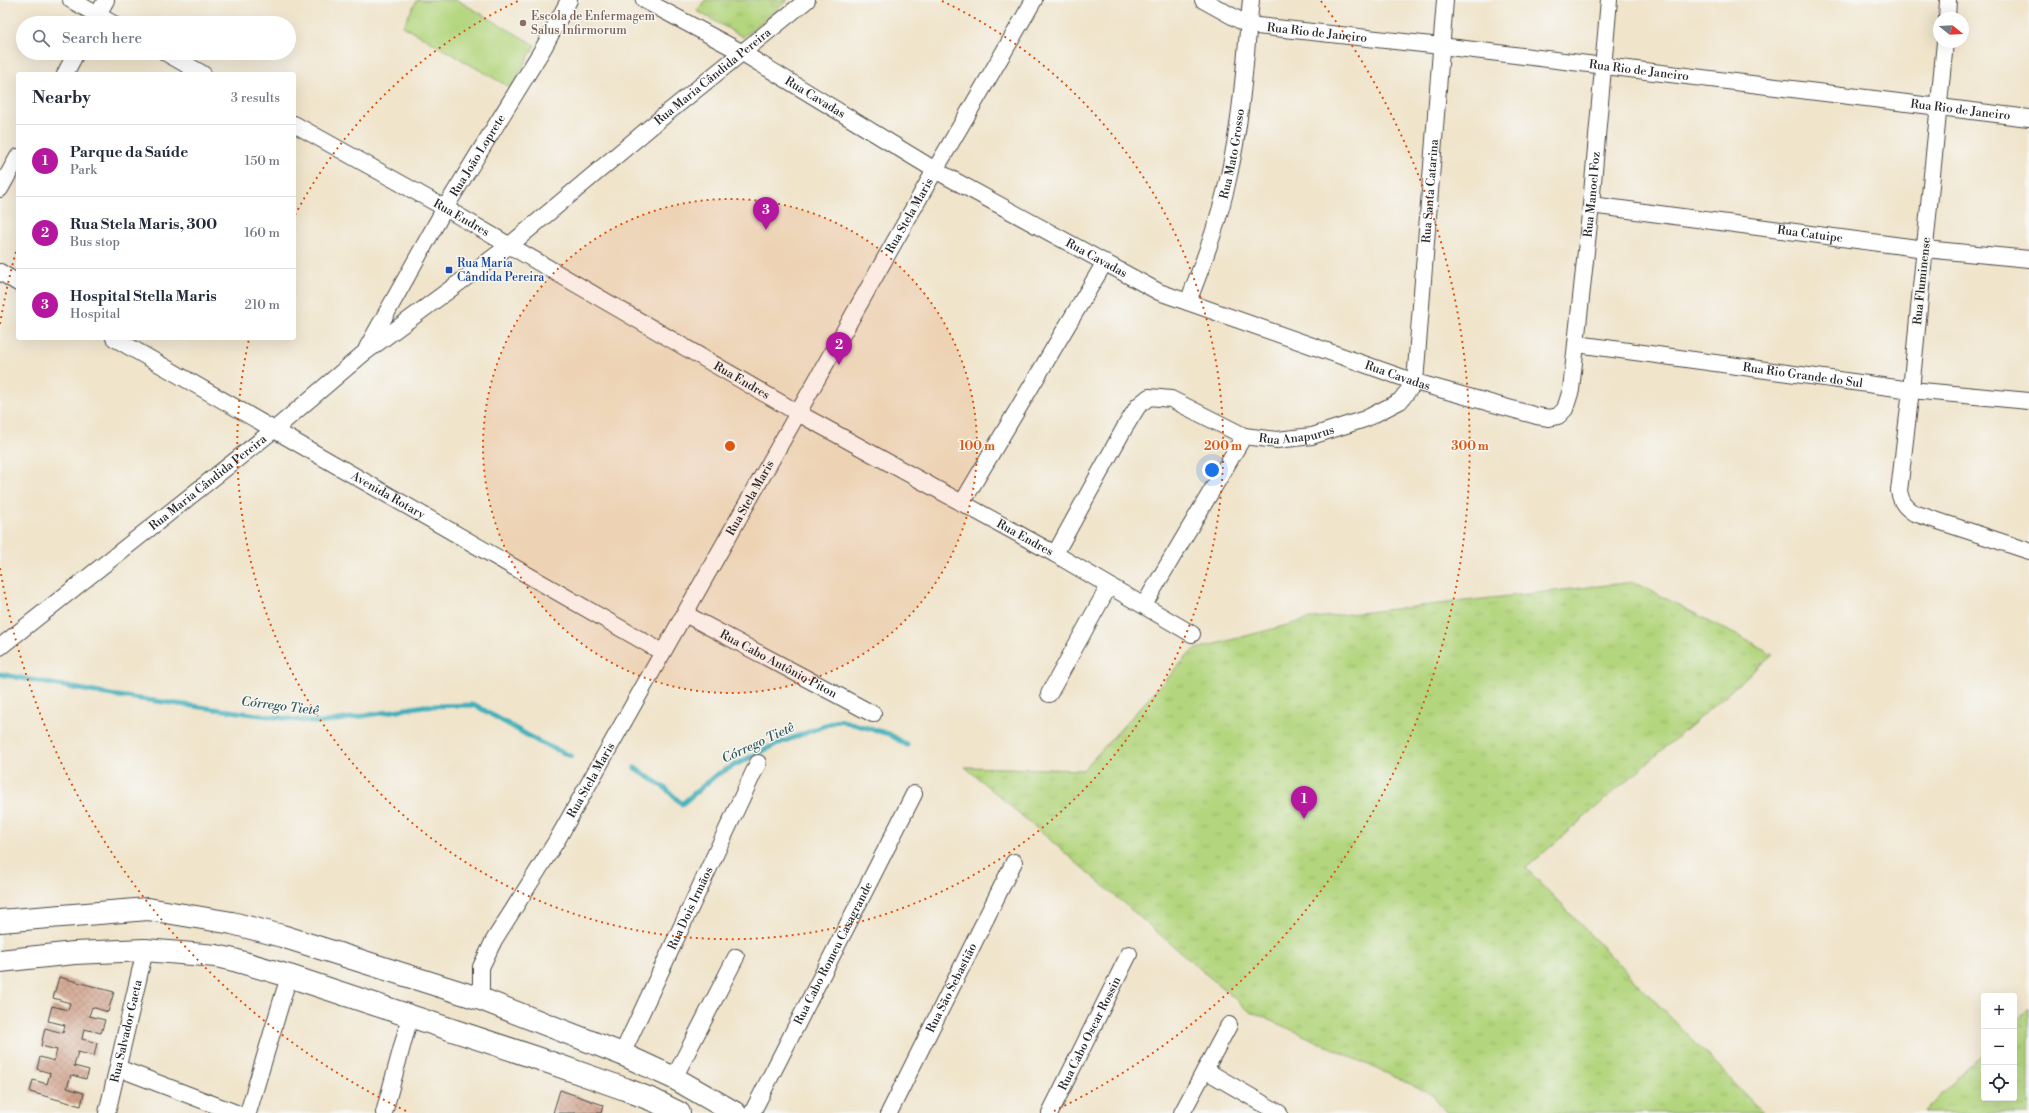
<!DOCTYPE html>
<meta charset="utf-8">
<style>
:root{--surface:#fff;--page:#f6f6f7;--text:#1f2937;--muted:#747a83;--line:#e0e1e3;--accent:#b5179e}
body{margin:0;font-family:"Libre Bodoni",serif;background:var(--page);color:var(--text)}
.controls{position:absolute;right:12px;bottom:12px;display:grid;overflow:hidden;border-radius:4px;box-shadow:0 4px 16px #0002}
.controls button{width:36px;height:36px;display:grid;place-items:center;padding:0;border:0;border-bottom:1px solid var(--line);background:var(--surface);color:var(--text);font:20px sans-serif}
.compass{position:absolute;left:1933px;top:12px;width:36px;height:36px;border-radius:50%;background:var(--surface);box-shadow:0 4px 16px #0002;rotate:108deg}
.you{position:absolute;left:1212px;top:470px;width:14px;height:14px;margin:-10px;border:3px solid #fff;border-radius:50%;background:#1a73e8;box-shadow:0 0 0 6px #1a73e833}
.badge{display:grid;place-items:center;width:26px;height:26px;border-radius:50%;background:var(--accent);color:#fff;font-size:13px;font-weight:700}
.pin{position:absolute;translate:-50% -33px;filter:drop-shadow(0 1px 2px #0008)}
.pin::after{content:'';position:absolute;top:21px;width:14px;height:12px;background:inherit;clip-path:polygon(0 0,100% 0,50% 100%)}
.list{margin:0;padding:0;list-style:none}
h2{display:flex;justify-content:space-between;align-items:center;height:52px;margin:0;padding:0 16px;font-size:17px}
h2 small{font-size:13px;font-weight:400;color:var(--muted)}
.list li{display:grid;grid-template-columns:26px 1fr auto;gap:12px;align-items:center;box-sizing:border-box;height:72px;padding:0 16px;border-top:1px solid var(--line)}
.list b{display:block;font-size:15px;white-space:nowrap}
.list p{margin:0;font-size:13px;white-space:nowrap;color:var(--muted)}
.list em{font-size:13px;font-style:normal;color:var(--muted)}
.icon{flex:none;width:22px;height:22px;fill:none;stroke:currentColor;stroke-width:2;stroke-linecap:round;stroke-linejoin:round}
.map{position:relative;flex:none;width:2029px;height:1113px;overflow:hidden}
.search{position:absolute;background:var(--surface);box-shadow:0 4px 16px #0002;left:16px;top:16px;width:280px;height:44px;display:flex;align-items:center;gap:10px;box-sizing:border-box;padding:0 14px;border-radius:22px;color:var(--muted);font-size:15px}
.panel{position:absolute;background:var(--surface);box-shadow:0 4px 16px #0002;left:16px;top:72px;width:280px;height:268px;border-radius:4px}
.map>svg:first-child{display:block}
</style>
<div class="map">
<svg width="2029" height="1113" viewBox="0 0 2029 1113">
<defs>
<pattern id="park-tufts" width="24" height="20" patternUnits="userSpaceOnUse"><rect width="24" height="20" fill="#b3d57d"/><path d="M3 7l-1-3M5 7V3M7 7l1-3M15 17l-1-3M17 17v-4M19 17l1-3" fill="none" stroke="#9ab76c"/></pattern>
<pattern id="building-cross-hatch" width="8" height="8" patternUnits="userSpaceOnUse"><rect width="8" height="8" fill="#d09f87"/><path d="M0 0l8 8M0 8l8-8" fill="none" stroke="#a9826f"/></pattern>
</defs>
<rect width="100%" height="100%" fill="#f6f6f2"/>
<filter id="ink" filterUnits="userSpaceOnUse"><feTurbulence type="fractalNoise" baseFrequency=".025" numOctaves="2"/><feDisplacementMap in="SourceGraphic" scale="8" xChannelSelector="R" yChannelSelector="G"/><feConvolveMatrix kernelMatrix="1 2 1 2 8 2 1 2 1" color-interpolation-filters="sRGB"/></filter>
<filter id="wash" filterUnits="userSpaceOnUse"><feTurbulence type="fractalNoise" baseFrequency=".012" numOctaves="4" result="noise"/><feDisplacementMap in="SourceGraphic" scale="16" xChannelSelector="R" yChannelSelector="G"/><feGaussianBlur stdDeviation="0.9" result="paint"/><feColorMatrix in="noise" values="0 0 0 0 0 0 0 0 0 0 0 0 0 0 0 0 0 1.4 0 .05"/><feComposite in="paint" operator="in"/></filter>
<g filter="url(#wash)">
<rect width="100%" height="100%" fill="#f0e4cb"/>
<g fill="url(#park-tufts)" stroke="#6f8054">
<polygon points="705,0 788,0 743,37 697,11"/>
<polygon points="1634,582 1773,654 1526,868 1763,1113 1447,1113 1430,1093 1248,1010 965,767 1083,770 1193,650 1314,618"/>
<polygon points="2029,1009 2029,1113 1923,1113 1984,1053 1984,1098 2014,1098 2014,1024"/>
</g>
<polygon fill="#b3d57d" stroke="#6f8054" points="417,0 457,0 535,45 511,88 403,26"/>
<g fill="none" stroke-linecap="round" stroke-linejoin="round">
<g stroke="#3fafbb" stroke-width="5">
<polyline points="0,674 111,695 320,723 424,706 475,705 539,742 571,756"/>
<polyline points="635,768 665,788 682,804 716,775 772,746 839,720 889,734 907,745"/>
</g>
</g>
<g id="blocks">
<g fill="url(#building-cross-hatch)">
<polygon points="59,977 114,992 108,1012 92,1007 89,1016 105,1020 101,1033 84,1029 82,1039 97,1043 94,1056 78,1052 74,1066 89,1070 86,1079 71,1075 67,1088 84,1093 81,1106 30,1092 33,1080 47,1084 50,1073 37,1069 40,1057 54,1061 57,1050 41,1046 45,1028 63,1033 65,1025 48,1021 52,1006 68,1010 70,1003 53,998"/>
<polygon points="560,1090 603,1105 601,1113 553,1113"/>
</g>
</g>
</g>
<g filter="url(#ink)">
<use href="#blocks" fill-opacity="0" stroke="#494743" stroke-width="1"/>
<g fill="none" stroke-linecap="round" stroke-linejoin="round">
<g stroke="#494743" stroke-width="18">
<g id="street">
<polyline points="71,0 112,23"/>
<path id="s1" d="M 644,0 L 741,52 L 935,170 L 1159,292 L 1415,382 L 1537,416 L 1549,418 L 1558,416 L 1565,409 L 1571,390 L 1591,205 L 1609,0"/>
<path id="s2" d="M 1203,0 L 1248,25 L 1441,46 L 2029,118"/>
<polyline points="1947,18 1948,0"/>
<polyline points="93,23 106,0"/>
<path d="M 1945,42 L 1911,390 L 1899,491 C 1901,502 1905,507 1914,513 L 2029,551"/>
<polyline points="166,53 203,74"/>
<polyline points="65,74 76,53"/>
<path id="s3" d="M 294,124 L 445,208 L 798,413 L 1055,554 L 1192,634"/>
<polyline points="0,189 18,157"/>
<path id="s4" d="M 1591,205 L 1925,249 L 2029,259"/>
<polyline points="0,272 18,283"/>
<path id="s5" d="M 1188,302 C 1204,261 1220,218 1229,175 C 1242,117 1245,58 1251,0"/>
<path id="s6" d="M 114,338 L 662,652"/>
<path id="s7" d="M 1577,344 L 1911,390 L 2029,401"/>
<path id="s8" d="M 367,348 L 445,208 L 544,47 L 569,0"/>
<polyline points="962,503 1105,262"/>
<path id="s9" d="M 1055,554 L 1125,427 L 1138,406 L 1149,397 L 1171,399 L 1244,436 L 1277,440 L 1312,436 L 1365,419 L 1400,401 L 1415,382 L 1445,0"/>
<polyline points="1144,605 1244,436"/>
<path id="s10" d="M 685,614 L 873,714"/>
<path id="s11" d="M 0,647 L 275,429 L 364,353 L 510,245 L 666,114 L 807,0"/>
<polyline points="1049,694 1109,586"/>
<path id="s12" d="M 481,999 L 481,967 L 494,940 L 557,840 L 935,170 L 1034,0"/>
<path id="s13" d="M 622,1054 L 758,763"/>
<polyline points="118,1068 236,1113"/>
<polyline points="1205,1070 1279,1113"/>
<polyline points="674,1078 736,957"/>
<path id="s14" d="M 107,1113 L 145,950"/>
<polyline points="248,1113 289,976"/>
<polyline points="384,1113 410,1017"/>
<path id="s15" d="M 752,1113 L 914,794"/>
<path id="s16" d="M 889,1113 L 1014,862"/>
<path id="s17" d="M 1050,1113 L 1129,954"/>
<polyline points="1182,1113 1229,1025"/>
</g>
</g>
<g stroke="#494743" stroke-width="24">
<g id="secondary">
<polyline points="0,921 148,909 232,923 282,936 481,999 622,1054 674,1078 735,1113"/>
<polyline points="0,961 74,953 145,950 216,956 234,960 289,976 537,1058 625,1089 655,1101 679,1113"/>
</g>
</g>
<use href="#street" stroke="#fff" stroke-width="16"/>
<use href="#secondary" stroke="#fff" stroke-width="22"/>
</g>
</g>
<circle cx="730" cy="446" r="247" fill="#df570e" fill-opacity=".12"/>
<g fill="none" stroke="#df570e" stroke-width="2" stroke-dasharray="2 4">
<circle cx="730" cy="446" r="247"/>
<path d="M295 215A493 493 0 0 1 518 1M942 1A493 493 0 1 1 249 339"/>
<path d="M406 1111A740 740 0 0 1 0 568M0 324A740 740 0 0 1 17 248M1321 1A740 740 0 0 1 1054 1111"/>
</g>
<circle fill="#8d6e63" stroke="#f6f6f2" stroke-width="1.5" cx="523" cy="23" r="4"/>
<rect fill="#1a4fb4" stroke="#f6f6f2" stroke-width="1.5" x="445" y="266" width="8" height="8" rx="2"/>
<g text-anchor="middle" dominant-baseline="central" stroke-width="3" stroke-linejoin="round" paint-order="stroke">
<g font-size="12" fill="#785e54" stroke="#f6f6f2" text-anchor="start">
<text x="531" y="16">Escola de Enfermagem<tspan x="531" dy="14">Salus Infirmorum</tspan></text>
</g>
<g font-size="12" fill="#2b2b2b" stroke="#f6f6f2">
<text stroke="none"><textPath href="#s2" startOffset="121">Rua Rio de Janeiro</textPath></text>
<text stroke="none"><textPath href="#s2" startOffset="445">Rua Rio de Janeiro</textPath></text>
<text stroke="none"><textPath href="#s11" startOffset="913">Rua Maria Cândida Pereira</textPath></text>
<text stroke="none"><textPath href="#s1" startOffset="197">Rua Cavadas</textPath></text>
<text stroke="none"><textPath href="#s2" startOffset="769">Rua Rio de Janeiro</textPath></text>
<text stroke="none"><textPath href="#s5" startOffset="155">Rua Mato Grosso</textPath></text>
<text stroke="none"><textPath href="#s8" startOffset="222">Rua João Loprete</textPath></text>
<text stroke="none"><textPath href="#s9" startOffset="667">Rua Santa Catarina</textPath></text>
<text stroke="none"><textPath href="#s1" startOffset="1238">Rua Manoel Foz</textPath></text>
<text stroke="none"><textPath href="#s12" startOffset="897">Rua Stela Maris</textPath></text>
<text stroke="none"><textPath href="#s3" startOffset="192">Rua Endres</textPath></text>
<text stroke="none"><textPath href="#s4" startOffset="221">Rua Catuipe</textPath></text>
<text stroke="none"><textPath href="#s1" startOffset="521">Rua Cavadas</textPath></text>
<text transform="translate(1922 281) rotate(-84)">Rua Fluminense</text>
<text stroke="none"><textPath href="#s7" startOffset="228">Rua Rio Grande do Sul</textPath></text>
<text stroke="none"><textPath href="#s1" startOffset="845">Rua Cavadas</textPath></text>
<text stroke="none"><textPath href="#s3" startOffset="516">Rua Endres</textPath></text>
<text stroke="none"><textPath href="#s9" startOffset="341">Rua Anapurus</textPath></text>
<text stroke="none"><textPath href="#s11" startOffset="265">Rua Maria Cândida Pereira</textPath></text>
<text stroke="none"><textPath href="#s6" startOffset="316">Avenida Rotary</textPath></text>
<text stroke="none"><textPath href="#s12" startOffset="573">Rua Stela Maris</textPath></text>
<text stroke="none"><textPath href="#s3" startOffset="840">Rua Endres</textPath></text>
<text stroke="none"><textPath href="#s10" startOffset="106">Rua Cabo Antônio Piton</textPath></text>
<text stroke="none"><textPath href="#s12" startOffset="249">Rua Stela Maris</textPath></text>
<text stroke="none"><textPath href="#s13" startOffset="161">Rua Dois Irmãos</textPath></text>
<text stroke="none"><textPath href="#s15" startOffset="179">Rua Cabo Romeu Casagrande</textPath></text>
<text stroke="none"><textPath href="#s16" startOffset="140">Rua São Sebastião</textPath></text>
<text stroke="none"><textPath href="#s14" startOffset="84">Rua Salvador Gaeta</textPath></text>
<text stroke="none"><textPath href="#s17" startOffset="89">Rua Cabo Oscar Rossin</textPath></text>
</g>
<g font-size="12" fill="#164399" stroke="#f6f6f2" text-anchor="start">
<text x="457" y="263">Rua Maria<tspan x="457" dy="14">Cândida Pereira</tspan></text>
</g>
<g font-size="13" font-style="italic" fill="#32595d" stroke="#f6f6f2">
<text transform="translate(280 706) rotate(7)">Córrego Tietê</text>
<text transform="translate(758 743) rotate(-25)">Córrego Tietê</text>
</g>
</g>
<circle cx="730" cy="446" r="6" fill="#df570e" stroke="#f6f6f2" stroke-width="2"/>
<g font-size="12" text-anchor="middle" font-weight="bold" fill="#df570e" stroke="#f6f6f2" stroke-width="3" stroke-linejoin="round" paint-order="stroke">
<text x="977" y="450">100 m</text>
<text x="1223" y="450">200 m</text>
<text x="1470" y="450">300 m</text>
</g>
</svg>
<div class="controls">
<button>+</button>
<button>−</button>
<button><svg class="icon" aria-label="locate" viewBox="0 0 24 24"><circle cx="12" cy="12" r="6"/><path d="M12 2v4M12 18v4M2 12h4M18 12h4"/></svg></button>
</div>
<svg class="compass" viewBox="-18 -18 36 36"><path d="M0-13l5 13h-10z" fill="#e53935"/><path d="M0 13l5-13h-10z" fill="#747a83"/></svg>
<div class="you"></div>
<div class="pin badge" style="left:1304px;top:819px">1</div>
<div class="pin badge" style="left:839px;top:365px">2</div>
<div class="pin badge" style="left:766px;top:230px">3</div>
<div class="search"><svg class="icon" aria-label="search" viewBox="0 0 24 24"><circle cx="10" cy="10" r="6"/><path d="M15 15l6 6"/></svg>Search here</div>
<section class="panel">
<h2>Nearby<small>3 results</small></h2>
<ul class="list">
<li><span class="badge">1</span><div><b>Parque da Saúde</b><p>Park</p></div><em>150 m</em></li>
<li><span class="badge">2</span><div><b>Rua Stela Maris, 300</b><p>Bus stop</p></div><em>160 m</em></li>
<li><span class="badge">3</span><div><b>Hospital Stella Maris</b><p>Hospital</p></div><em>210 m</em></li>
</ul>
</section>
</div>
